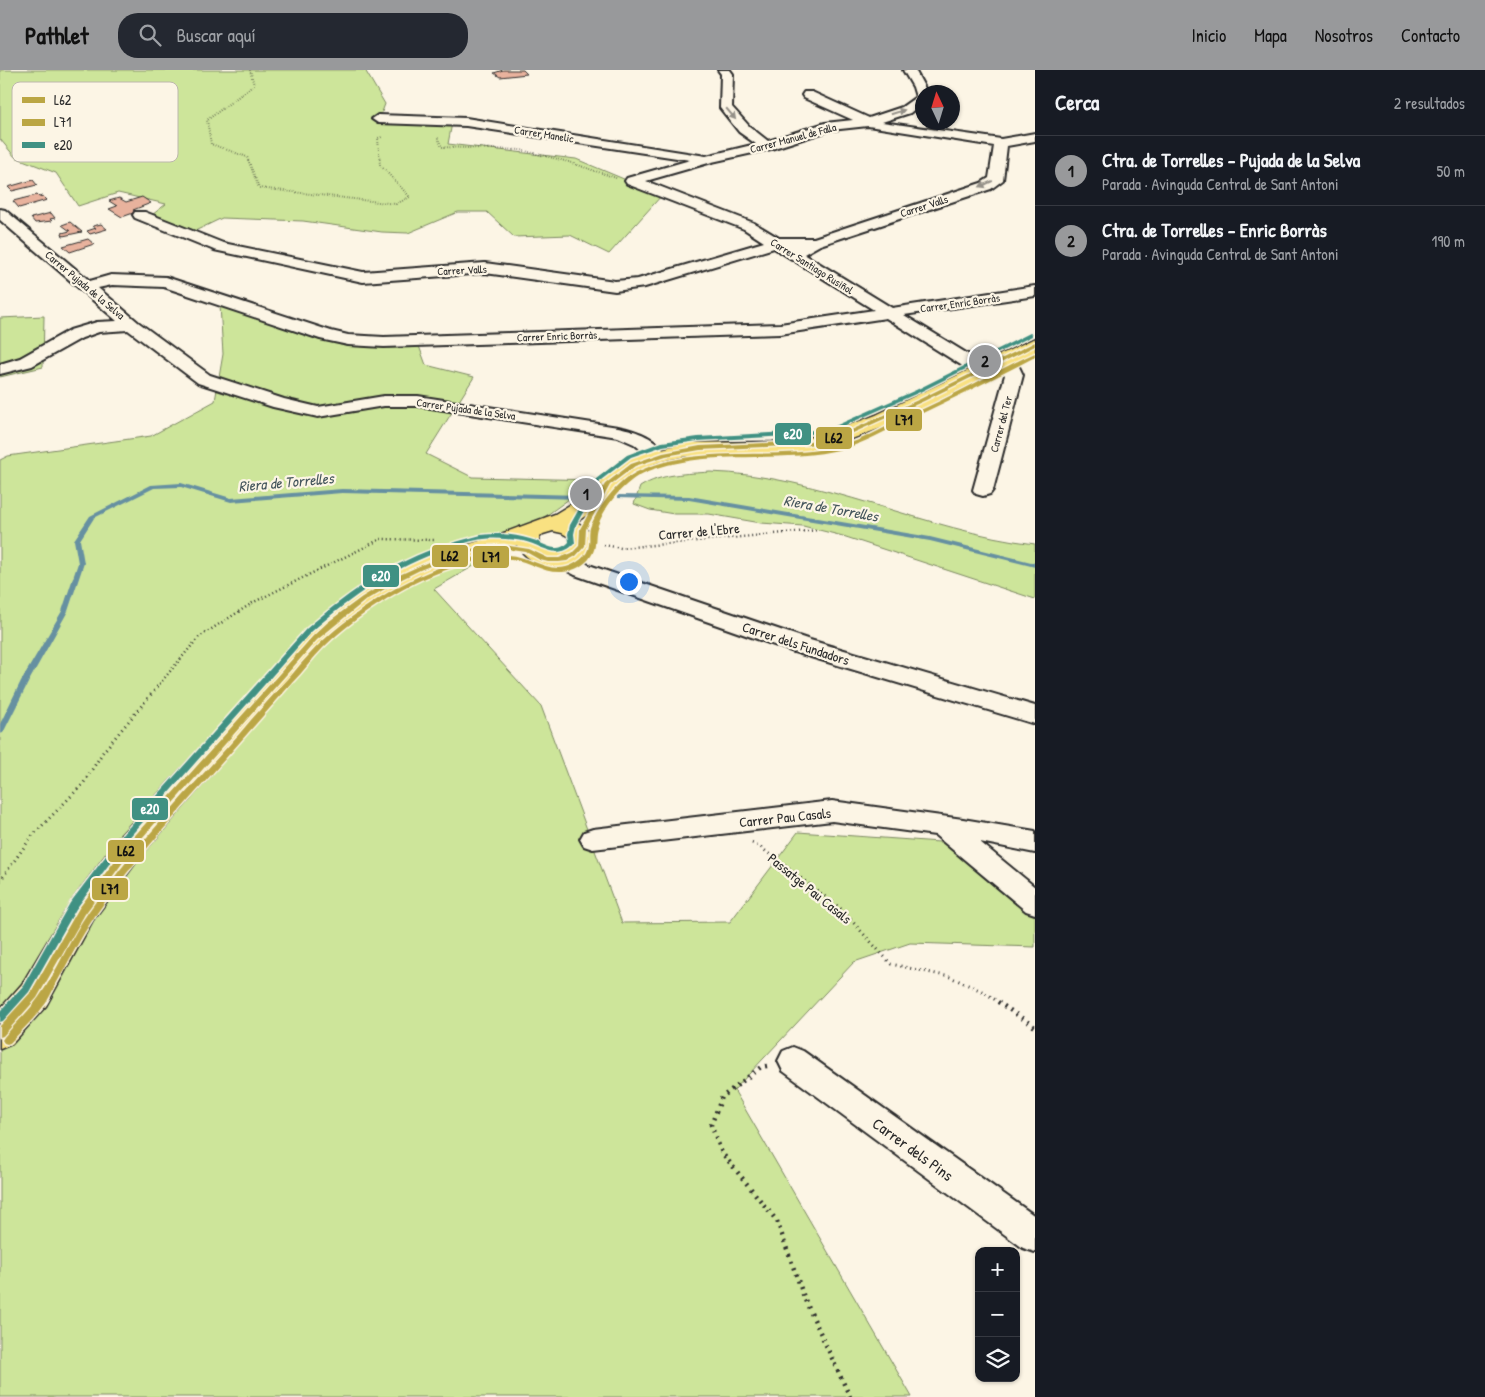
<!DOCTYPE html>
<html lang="es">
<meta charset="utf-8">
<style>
:root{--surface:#171b24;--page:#242831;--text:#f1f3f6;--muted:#9ea1a6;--line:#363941;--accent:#98999b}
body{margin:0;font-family:"Patrick Hand",sans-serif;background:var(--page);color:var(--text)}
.controls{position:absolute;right:15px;bottom:15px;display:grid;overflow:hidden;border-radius:10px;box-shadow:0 1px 4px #0004}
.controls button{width:45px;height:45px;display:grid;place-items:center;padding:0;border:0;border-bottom:1px solid var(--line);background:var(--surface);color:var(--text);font:25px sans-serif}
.compass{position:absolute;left:915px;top:15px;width:45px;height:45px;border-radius:50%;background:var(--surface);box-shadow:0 1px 4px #0004;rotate:356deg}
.you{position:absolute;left:628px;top:511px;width:18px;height:18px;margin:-12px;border:4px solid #fff;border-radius:50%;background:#1a73e8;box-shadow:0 0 0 8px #1a73e833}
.badge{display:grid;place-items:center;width:32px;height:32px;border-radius:50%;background:var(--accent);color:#111;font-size:16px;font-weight:700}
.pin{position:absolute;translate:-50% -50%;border:2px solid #fff;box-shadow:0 1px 5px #0006}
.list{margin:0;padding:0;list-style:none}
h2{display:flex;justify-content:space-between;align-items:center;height:65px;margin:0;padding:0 20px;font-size:21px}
h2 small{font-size:16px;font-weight:400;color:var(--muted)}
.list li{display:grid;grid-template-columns:32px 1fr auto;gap:15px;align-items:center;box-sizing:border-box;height:70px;padding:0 20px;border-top:1px solid var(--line)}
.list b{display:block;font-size:19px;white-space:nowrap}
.list p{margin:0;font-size:16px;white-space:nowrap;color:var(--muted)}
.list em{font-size:16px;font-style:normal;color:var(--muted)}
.icon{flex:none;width:28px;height:28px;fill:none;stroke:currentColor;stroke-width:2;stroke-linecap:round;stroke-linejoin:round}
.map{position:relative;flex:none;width:1035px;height:1327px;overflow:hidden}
header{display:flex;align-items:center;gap:30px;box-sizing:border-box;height:70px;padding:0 25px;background:var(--accent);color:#111}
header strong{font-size:24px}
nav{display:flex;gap:28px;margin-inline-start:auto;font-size:18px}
.search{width:350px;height:45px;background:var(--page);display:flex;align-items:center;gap:12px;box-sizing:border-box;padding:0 18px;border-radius:20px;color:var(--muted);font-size:19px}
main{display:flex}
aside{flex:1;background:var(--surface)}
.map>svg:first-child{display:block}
</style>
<header>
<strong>Pathlet</strong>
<div class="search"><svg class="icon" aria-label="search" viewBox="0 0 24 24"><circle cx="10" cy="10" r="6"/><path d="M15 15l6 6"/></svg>Buscar aquí</div>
<nav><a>Inicio</a><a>Mapa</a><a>Nosotros</a><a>Contacto</a></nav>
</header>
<main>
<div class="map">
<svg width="1035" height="1327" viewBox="0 0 1035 1327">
<rect width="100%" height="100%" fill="#fcf5e5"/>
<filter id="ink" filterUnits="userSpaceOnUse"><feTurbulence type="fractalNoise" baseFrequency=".02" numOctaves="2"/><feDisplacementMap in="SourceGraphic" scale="10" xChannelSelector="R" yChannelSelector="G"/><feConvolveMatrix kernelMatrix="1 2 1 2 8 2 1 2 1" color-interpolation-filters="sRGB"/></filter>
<g filter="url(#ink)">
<g fill="#cde59a" stroke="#7c8862">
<polygon points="0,0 365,0 385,34 379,50 452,53 448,74 576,89 662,125 609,184 570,165 514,167 487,142 458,142 408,163 382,162 303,151 222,148 195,161 152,145 166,134 118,123 78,136 56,103 15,87 0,69"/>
<polygon points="220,235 344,276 419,276 426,295 474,307 426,384 472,407 595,410 491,486 434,519 541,636 622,853 730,852 798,762 968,774 1035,838 1035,877 910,873 854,892 734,1020 912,1327 0,1327 0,390 8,386 151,366 215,331 223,284"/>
<polygon points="44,246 43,297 0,307 0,248"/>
<path d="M 710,402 C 821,405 925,461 1035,474 L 1035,529 L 843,466 L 803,456 L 761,453 L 709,444 L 674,444 L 650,440 L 634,434 L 640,417 C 662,403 686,404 710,402 Z"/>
</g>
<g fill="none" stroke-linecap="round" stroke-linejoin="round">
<g fill="#6690a1" fill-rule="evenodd">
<polygon points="181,413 231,428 342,419 581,425 584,427 581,429 342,423 231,432 181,417 154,418 94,448 80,470 84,493 68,541 29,611 3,663 0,664 0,654 21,611 62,541 78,493 74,470 90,446 151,415"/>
<polygon points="619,425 689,426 930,467 1035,493 1035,497 930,471 689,430 617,428 617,426"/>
</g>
</g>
<g fill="#e8b29d" stroke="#2b2b2b">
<polygon points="523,0 527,4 500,7 494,3 503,0"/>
<polygon points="33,110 37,115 12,121 8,117"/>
<polygon points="37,125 39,127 43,126 47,130 19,138 13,131"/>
<polygon points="142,127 151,133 133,140 136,142 122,147 109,139 117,136 109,131 119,128 126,132"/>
<polygon points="51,143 55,148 50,149 52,151 35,153 31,148"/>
<polygon points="70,152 82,162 63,166 62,163 70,161 62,155"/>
<polygon points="101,154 107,159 90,164 87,161 96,158 93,156"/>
<polygon points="88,169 94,174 70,182 63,176"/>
</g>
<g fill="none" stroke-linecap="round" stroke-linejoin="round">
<g stroke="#2b2b2b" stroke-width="4">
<g id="minor">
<path d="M 718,0 L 730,0 L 733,4 L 732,37 L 749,56 L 768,71 L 825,53 L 853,50 L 804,28 L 802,25 L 804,22 L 812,22 L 869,48 L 902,37 L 916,27 L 913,17 L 903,0 L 915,0 L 927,22 L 922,22 L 922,33 L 910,43 L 882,52 L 1001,69 L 1035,63 L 1035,71 L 1007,76 L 1003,110 L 991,119 L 820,175 L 804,184 L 892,238 L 1035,216 L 1035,226 L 904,245 L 989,297 L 992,301 L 989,305 L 983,306 L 977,305 L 886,248 L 780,264 L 384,277 L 348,275 L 320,269 L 164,217 L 112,215 L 98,218 L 138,252 L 210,305 L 284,329 L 318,337 L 384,326 L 418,326 L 618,357 C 638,361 656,368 668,385 L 666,389 L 659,391 L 652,389 L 634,374 L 618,367 L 418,336 L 384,336 L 318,347 L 273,337 L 198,313 L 128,260 L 99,262 L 82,268 L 32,296 L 0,304 L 0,294 L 20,288 L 70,260 L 97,252 L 117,251 L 0,150 L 0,139 L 5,140 L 90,211 L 111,205 L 166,207 L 331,261 L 348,265 L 384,267 L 780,254 L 874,240 L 774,178 L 645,217 L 615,221 L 485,203 L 363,212 L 214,180 L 135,148 L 133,145 L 135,142 L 145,142 L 223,173 L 363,202 L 485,193 L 615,211 L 638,209 L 764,172 L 744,159 L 627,114 L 625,111 L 627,108 L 690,90 L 466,56 L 378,53 L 372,49 L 378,45 L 466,48 L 706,86 L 756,74 L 739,62 L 720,38 L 721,4 ZM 868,56 L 994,76 L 989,108 L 981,113 L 814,168 L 779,168 L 754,153 L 646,111 L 712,92 L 771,79 L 831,60 Z"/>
<polygon points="1007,283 1013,284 1023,305 993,420 990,424 983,426 976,424 973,420 1005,305 999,288 1001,284"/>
<polygon points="561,482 589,495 810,570 1035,636 1035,654 794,582 575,505 554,494 551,489 554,484"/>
<polygon points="832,731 963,749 1035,761 1035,783 980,772 1035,817 1035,844 1026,841 935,765 832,751 593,779 584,776 580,769 584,762 593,759"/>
<polygon points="793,977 803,981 1035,1146 1035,1182 1023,1178 783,1001 778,991 783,981"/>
</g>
</g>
<g stroke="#2b2b2b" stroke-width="3">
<path id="primary" d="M 1035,268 L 1035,282 L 891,354 L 836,375 L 793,384 L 686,386 C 672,389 658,391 645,398 C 620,411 602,437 576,452 C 588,458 591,463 594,476 C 591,481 586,488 582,491 C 562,507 528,495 517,475 L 440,498 L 402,514 L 363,539 L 324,574 L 143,783 L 93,850 L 46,936 L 12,974 L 0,979 L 0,939 L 22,914 L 71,832 L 121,765 L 306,562 L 363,515 L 385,503 L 410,492 L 490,468 L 555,444 L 581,428 L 622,393 L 637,385 L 686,373 L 772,372 L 821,366 L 876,345 ZM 553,461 L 562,463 L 569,467 L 570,475 L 564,481 L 552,482 L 540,473 L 539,468 L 543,464 Z"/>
</g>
<g stroke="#2b2b2b" stroke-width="2" stroke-dasharray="0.5 2" stroke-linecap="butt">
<polyline points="250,0 254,15 207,50 211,74 247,87 259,118 396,134 410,127 380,95 378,68 382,67"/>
<polyline points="438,68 442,77 521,80 569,92 616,108"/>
</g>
<g stroke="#2b2b2b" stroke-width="2.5" stroke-dasharray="1 3" stroke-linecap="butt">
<polyline points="604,475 621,478 818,460"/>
<polyline points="157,617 199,567 254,532 381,469 436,470"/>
</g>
<g stroke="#2b2b2b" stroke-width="3" stroke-dasharray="1 4" stroke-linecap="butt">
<polyline points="752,773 759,776 840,838 891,894 950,907 984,922 1000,933"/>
<polyline points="0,811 32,766 83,714 103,682 158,616"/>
</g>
<g stroke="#2b2b2b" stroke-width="4.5" stroke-dasharray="2 5" stroke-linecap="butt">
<polyline points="998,932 1035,957"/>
<polyline points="767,996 761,997 722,1027 711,1055 722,1083 777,1151 805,1230 850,1327"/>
</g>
<use href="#minor" fill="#fcf5e5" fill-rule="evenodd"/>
<use href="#primary" fill="#f9e181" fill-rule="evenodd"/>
<g stroke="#fcf5e5" stroke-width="3">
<polygon id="bus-1" points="1035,272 1035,276 924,331 842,368 809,375 700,380 666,386 635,396 610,415 586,459 585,476 576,486 567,491 559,492 548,492 540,490 526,482 512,480 495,479 478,481 440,492 420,500 402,509 366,530 317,570 135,776 85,844 37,928 3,966 0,967 0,956 31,922 79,838 129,772 313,566 328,552 362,527 397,506 435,489 456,483 482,476 504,475 529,479 548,488 559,488 572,483 579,476 580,459 605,414 631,394 663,383 700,376 809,371 838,366 920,329"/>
</g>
<g stroke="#fcf5e5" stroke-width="3">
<path id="bus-2" d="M 1035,283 L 1035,287 C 992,310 948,331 904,352 C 884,362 864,373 843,379 C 778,395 709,377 646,402 C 625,411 606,434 598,455 C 595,462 596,468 595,475 C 594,486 585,495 575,499 C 548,509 535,492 511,489 C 480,487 448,498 421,510 C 388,526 349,552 323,578 C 312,589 303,602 292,613 C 270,638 248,663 226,688 C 181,739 134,790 95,846 C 80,868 68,893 55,916 C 52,922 49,928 46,933 C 36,947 22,960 10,973 L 7,974 L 4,973 L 2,970 L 4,967 C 15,954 29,941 39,927 C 58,900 70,868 89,841 C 134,777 188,721 240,663 C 256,644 272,626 289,608 C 303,591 318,574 335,560 C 379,524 449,481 509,485 C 529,486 546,502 566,497 C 577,494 588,486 589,475 C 590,468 588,462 591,455 C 600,435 618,410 639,401 C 703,372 776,393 843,375 C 862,370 880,360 897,351 C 926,338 954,324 981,310 C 999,301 1017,291 1035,283 Z"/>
</g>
<g stroke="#fcf5e5" stroke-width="3">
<path id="bus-3" d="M 1030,263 L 1032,264 L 1032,266 L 920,322 L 839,358 L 807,365 L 698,371 L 663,376 L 631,387 L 601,410 L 576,455 L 574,464 L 575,473 C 558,492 542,475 523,471 C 510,469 497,468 484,469 C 472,470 459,475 447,479 C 395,496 351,527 310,563 L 127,770 L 76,839 L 29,922 L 3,951 L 0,952 L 0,941 L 23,916 L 70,833 L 121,766 L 306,559 C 351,520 400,486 459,471 C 466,469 474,467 481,465 C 497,463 515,464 530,469 C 539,471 546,477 555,478 C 561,478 565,476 569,472 L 568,464 L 570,455 L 596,409 L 627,385 L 662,372 L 698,367 L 807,361 L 835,356 L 916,320 Z"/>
</g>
<use href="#bus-1" fill="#bba644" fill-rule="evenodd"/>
<use href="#bus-2" fill="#bba644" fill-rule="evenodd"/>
<use href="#bus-3" fill="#409183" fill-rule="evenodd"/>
</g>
<defs><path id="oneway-solid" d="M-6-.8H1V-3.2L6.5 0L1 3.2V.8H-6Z" transform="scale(1.25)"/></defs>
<g fill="#949088">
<use href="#oneway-solid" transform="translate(898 42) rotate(-18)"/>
<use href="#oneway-solid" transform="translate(731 44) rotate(50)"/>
<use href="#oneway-solid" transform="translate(986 114) rotate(156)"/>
</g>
</g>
<g text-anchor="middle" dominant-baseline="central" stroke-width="4.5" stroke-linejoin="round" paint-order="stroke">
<g font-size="11" fill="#2b2b2b" stroke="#fcf5e5">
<text transform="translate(544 64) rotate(9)">Carrer Manelic</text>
<text transform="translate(793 68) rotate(-15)">Carrer Manuel de Falla</text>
<text transform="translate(924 136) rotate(-18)">Carrer Valls</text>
<text transform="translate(812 196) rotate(32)">Carrer Santiago Rusiñol</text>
<text transform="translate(462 200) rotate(-3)">Carrer Valls</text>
<text transform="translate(85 215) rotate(40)">Carrer Pujada de la Selva</text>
<text transform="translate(960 233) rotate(-8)">Carrer Enric Borràs</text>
<text transform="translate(557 266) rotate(-2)">Carrer Enric Borràs</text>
<text transform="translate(466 339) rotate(8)">Carrer Pujada de la Selva</text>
<text transform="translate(1001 354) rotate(-75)">Carrer del Ter</text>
</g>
<g font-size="14" fill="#2b2b2b" stroke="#fcf5e5">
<text transform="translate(699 461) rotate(-5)">Carrer de l'Ebre</text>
<text transform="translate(796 573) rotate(18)">Carrer dels Fundadors</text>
<text transform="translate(785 747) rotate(-6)">Carrer Pau Casals</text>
<text transform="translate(810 818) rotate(39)">Passatge Pau Casals</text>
</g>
<g font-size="15" font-style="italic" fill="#44555c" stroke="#fcf5e5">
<text transform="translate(286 412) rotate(-5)">Riera de Torrelles</text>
<text transform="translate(831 438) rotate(10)">Riera de Torrelles</text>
</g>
<g font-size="16" fill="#2b2b2b" stroke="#fcf5e5">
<text transform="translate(913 1079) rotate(36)">Carrer dels Pins</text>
</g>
</g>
<rect x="12" y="12" width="166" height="80" rx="8" fill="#fcf5e5" stroke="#bdb8ad" stroke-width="1"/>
<rect x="22" y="27" width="23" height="6" fill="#bba644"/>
<rect x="22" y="49" width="23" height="7" fill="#bba644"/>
<rect x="22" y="72" width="23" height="6" fill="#409183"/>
<g font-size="14" fill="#2b2b2b">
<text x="54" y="35">L62</text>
<text x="54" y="57">L71</text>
<text x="54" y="80">e20</text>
</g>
<g stroke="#fcf5e5" stroke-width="2">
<rect x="885" y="338" width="38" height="24" rx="5" fill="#bba644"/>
<rect x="774" y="352" width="38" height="24" rx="5" fill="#409183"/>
<rect x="815" y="356" width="38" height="24" rx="5" fill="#bba644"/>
<rect x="431" y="474" width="38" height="24" rx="5" fill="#bba644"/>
<rect x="472" y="475" width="38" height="24" rx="5" fill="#bba644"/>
<rect x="362" y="494" width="38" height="24" rx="5" fill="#409183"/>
<rect x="131" y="727" width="38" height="24" rx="5" fill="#409183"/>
<rect x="107" y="769" width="38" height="24" rx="5" fill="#bba644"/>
<rect x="91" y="807" width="38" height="24" rx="5" fill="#bba644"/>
</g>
<g font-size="14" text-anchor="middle" font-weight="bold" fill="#fff">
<text x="793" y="369">e20</text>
<text x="381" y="511">e20</text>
<text x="150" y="744">e20</text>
</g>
<g font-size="14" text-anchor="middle" font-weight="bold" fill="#111">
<text x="904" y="355">L71</text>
<text x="834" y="373">L62</text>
<text x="450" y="491">L62</text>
<text x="491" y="492">L71</text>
<text x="126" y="786">L62</text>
<text x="110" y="824">L71</text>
</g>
</svg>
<div class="controls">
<button>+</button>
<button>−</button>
<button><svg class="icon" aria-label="layers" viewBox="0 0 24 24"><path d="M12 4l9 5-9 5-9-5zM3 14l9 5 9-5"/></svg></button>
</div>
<svg class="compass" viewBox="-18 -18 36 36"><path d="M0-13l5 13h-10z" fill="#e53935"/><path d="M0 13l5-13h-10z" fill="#9ea1a6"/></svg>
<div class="you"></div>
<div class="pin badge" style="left:586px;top:424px">1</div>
<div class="pin badge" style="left:985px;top:291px">2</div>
</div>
<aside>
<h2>Cerca<small>2 resultados</small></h2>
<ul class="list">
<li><span class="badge">1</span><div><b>Ctra. de Torrelles - Pujada de la Selva</b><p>Parada · Avinguda Central de Sant Antoni</p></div><em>50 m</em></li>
<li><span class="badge">2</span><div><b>Ctra. de Torrelles - Enric Borràs</b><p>Parada · Avinguda Central de Sant Antoni</p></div><em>190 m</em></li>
</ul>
</aside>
</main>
